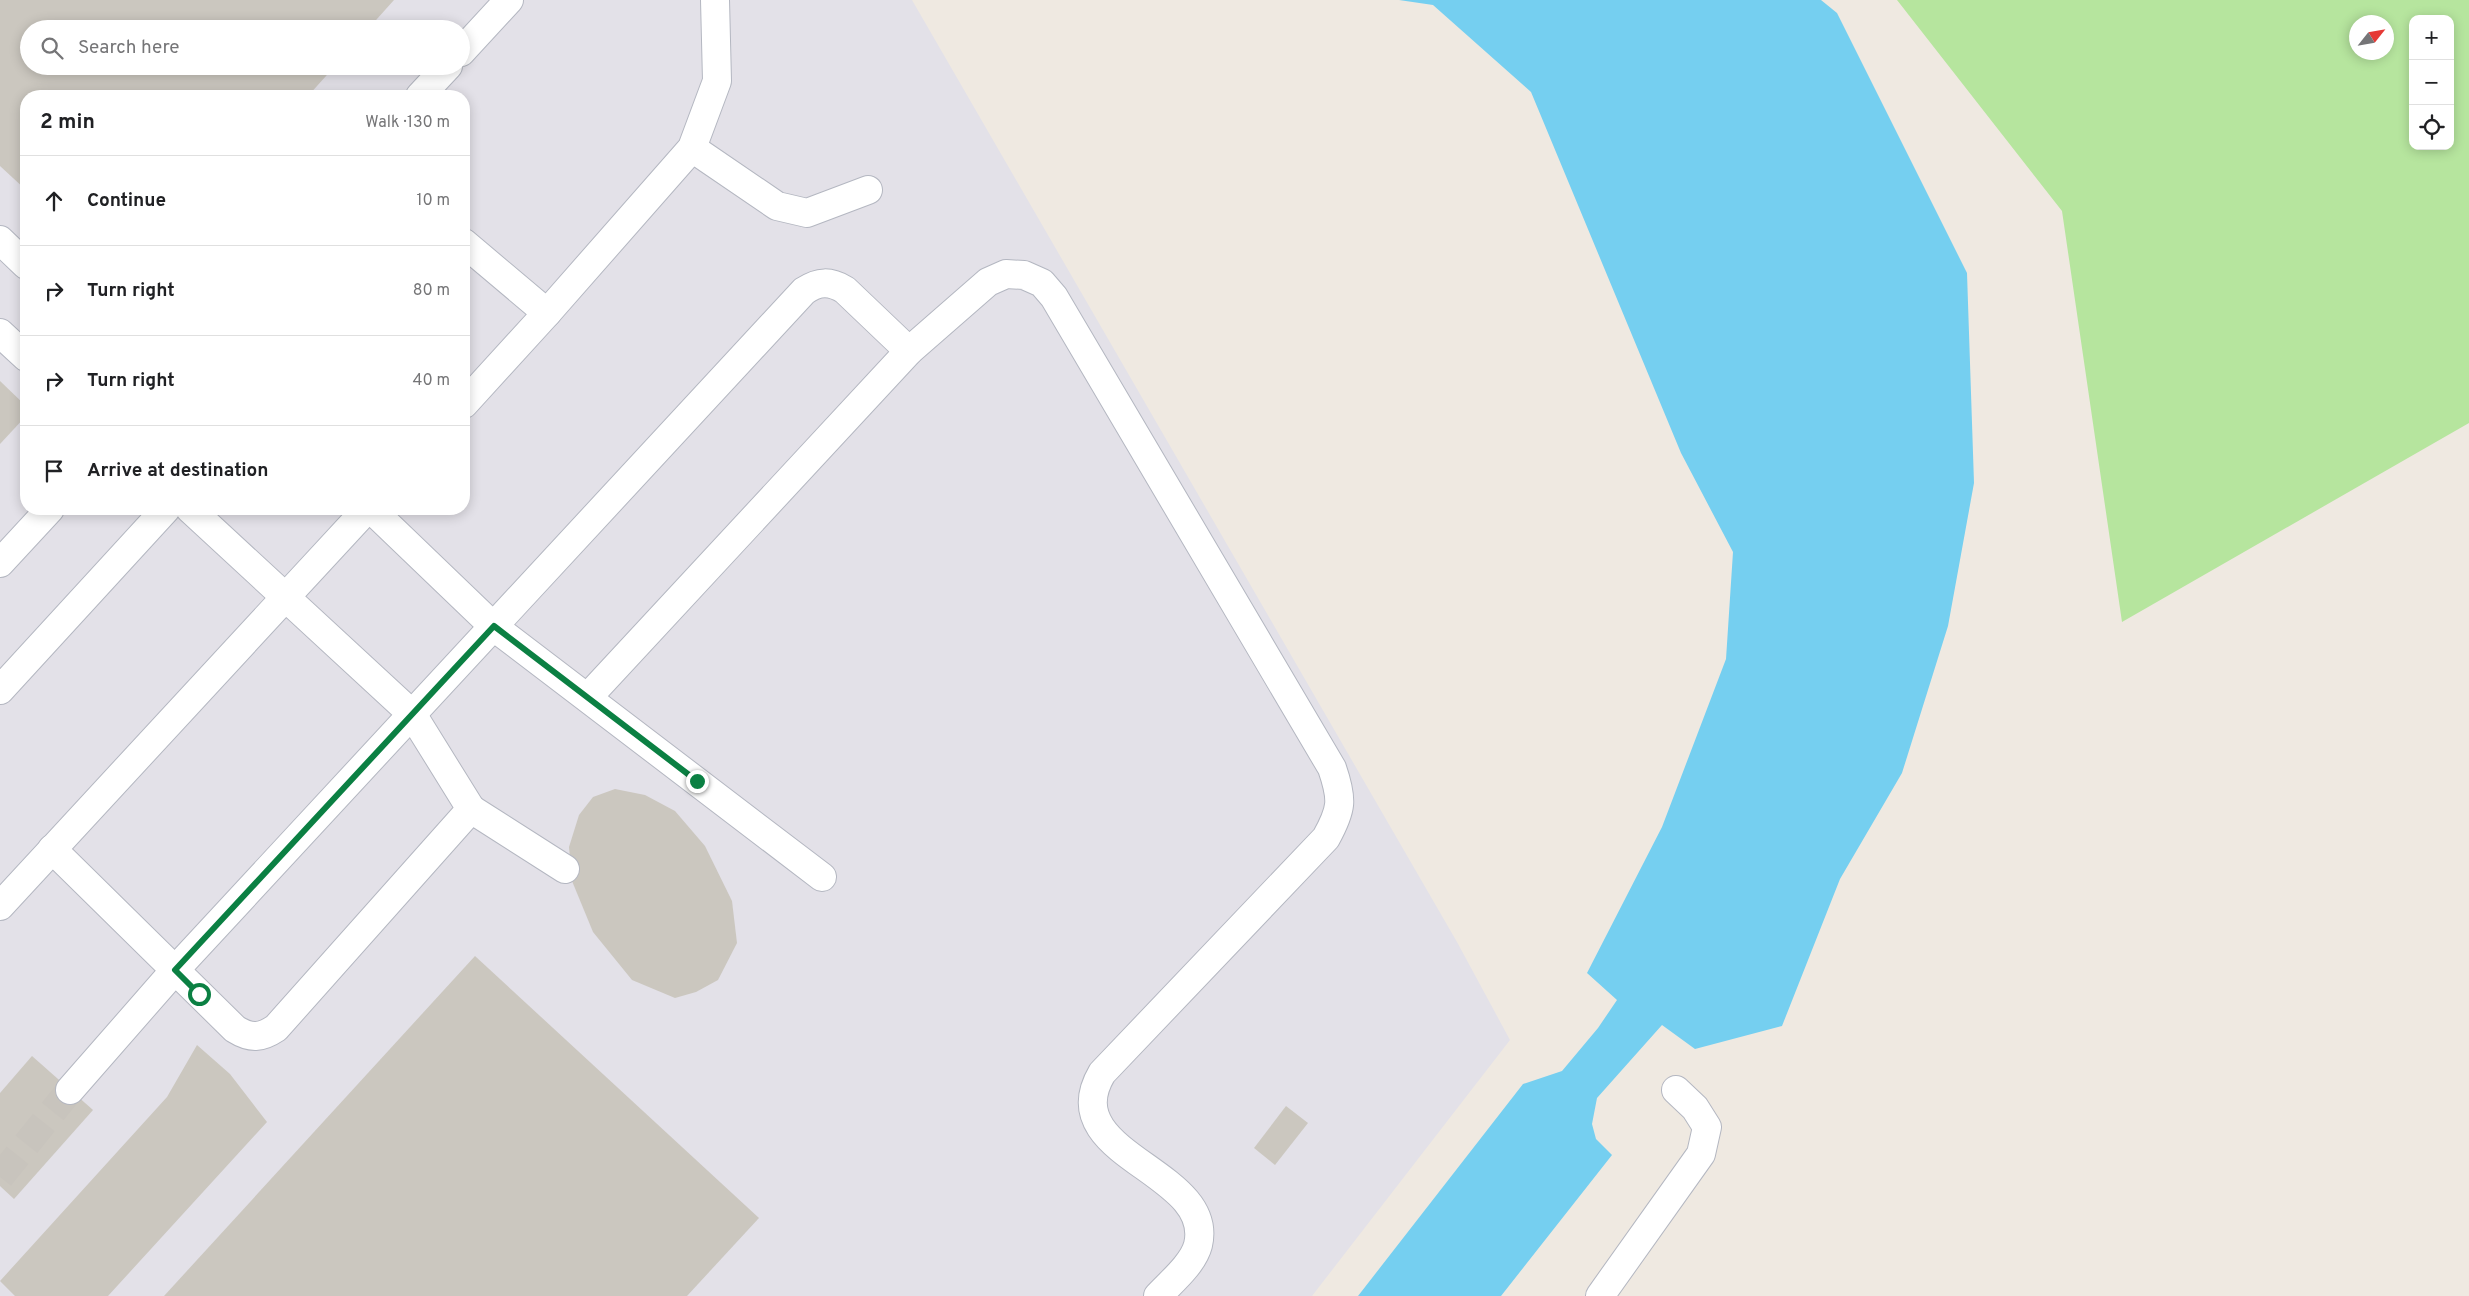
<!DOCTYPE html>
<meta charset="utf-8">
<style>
:root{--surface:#fff;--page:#f6f6f6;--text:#202124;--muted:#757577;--line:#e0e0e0}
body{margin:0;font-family:Overpass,sans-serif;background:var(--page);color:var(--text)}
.controls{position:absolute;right:15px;top:15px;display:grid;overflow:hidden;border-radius:10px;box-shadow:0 2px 12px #0003}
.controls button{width:45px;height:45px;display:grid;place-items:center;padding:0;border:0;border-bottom:1px solid var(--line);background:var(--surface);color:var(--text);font:25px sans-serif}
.compass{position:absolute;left:2349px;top:15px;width:45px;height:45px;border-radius:50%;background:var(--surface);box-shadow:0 2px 12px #0003;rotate:59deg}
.stop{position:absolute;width:15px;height:15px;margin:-11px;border:4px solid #0b8043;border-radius:50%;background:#fff}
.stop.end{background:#0b8043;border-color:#fff;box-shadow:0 1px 5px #0008}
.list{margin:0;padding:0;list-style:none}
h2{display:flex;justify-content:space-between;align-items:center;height:65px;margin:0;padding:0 20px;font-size:21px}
h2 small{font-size:16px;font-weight:400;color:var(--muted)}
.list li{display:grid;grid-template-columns:32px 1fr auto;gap:15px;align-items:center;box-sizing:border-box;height:90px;padding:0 20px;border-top:1px solid var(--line)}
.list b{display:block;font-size:19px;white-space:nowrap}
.list em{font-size:16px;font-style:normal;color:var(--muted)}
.icon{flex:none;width:28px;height:28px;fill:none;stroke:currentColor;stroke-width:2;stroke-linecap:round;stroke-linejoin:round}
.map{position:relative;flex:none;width:2469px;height:1296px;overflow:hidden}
.search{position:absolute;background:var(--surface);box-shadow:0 2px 12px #0003;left:20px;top:20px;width:450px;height:55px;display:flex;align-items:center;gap:12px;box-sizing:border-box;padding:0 18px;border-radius:28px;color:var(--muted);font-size:19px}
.panel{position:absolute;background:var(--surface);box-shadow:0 2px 12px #0003;left:20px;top:90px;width:450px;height:425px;border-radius:20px}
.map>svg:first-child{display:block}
</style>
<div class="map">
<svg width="2469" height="1296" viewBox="0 0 2469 1296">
<rect width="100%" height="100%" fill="#efe9e1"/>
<path fill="#e3e1e8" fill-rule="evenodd" d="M 0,0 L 912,0 L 1457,942 L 1510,1040 L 1312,1296 L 0,1296 ZM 29,29 L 461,29 L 461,66 L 29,66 ZM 26,96 L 464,96 L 464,509 L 26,509 Z"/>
<path fill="#b6e59e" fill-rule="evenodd" d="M 1897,0 L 2469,0 L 2469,423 L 2122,622 L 2062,211 ZM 2413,19 L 2450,19 L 2450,146 L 2413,146 ZM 2356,22 L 2386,22 L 2386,52 L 2356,52 Z"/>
<polygon fill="#75cff0" points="1399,0 1821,0 1837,13 1967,273 1974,483 1948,626 1902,773 1840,879 1782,1026 1695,1049 1662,1025 1597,1098 1592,1124 1596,1139 1612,1155 1501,1296 1358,1296 1523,1084 1562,1071 1598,1028 1617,1000 1587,973 1662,827 1726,659 1733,552 1681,453 1531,92 1433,5"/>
<g fill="#cbc7bf">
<polygon points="0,0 394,0 368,29 29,29 29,66 335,66 308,96 26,96 26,190 0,166"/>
<polygon points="0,381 26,406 26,416 0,444"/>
<polygon points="615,789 645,795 675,811 705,846 732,901 737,943 718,980 696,992 675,998 632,980 593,932 572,881 569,847 579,815 593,797"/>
<polygon points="475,956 759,1218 687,1296 164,1296"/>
<polygon points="197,1045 230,1074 267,1122 108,1296 15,1296 0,1281 167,1097"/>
<polygon points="32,1056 93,1110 14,1199 0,1186 0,1093"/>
<polygon points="1286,1106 1308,1123 1275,1165 1254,1148"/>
</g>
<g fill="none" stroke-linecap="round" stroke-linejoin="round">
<polyline stroke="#c8c4bd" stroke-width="28" stroke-dasharray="28 14" stroke-linecap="butt" points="0,1177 70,1090"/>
<g stroke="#b4b7c1" stroke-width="30">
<g id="minor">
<polyline points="461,52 509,0"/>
<polyline points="420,96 448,66"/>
<polyline points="692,148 777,206 807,213 868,190"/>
<polyline points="0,240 26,265"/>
<polyline points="464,243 547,313"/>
<polyline points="0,333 26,357"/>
<polyline points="464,404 547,313 692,148 717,81 715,0"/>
<polyline points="371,509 494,627 822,877"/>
<polyline points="0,563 50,509"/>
<polyline points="0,690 166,509"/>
<path d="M 588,697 L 909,351 L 988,282 L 1006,274 L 1024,275 L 1042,283 L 1054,297 L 1332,768 C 1343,800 1342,809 1326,838 L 1102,1073 C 1053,1156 1216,1170 1198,1245 C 1193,1264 1171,1282 1158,1296"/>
<polyline points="471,809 565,869"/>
<path d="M 52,849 L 235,1029 C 251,1039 261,1038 276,1028 L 471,809 L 412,714 L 190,509"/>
<polyline points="0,906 367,509"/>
<path d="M 70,1090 L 175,970 L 804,291 C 819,281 830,281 845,290 L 909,351"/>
<polyline points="1600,1296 1701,1154 1707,1127 1695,1108 1676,1090"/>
</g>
</g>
<use href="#minor" stroke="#fff" stroke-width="28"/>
</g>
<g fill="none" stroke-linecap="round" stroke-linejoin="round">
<polyline stroke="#0b8043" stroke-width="6" points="199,994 175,970 494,626 697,781"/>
</g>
</svg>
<div class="controls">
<button>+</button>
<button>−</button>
<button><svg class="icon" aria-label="locate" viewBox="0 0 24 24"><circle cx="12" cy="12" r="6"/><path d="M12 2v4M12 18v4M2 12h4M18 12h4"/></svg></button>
</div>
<svg class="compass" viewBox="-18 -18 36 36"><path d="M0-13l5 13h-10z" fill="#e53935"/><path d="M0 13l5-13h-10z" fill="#757577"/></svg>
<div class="stop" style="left:199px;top:994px"></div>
<div class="stop end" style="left:697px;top:781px"></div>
<div class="search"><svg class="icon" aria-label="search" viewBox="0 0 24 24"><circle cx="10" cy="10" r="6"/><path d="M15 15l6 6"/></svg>Search here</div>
<section class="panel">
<h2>2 min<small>Walk · 130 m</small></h2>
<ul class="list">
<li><svg class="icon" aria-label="ahead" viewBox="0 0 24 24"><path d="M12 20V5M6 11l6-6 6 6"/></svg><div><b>Continue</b></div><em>10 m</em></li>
<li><svg class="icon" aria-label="right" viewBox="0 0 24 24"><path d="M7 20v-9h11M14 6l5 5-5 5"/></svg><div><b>Turn right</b></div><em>80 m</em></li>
<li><svg class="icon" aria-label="right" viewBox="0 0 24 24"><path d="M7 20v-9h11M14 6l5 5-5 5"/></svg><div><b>Turn right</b></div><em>40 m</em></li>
<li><svg class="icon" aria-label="arrive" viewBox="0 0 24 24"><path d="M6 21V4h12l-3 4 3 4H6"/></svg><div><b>Arrive at destination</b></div></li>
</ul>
</section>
</div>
